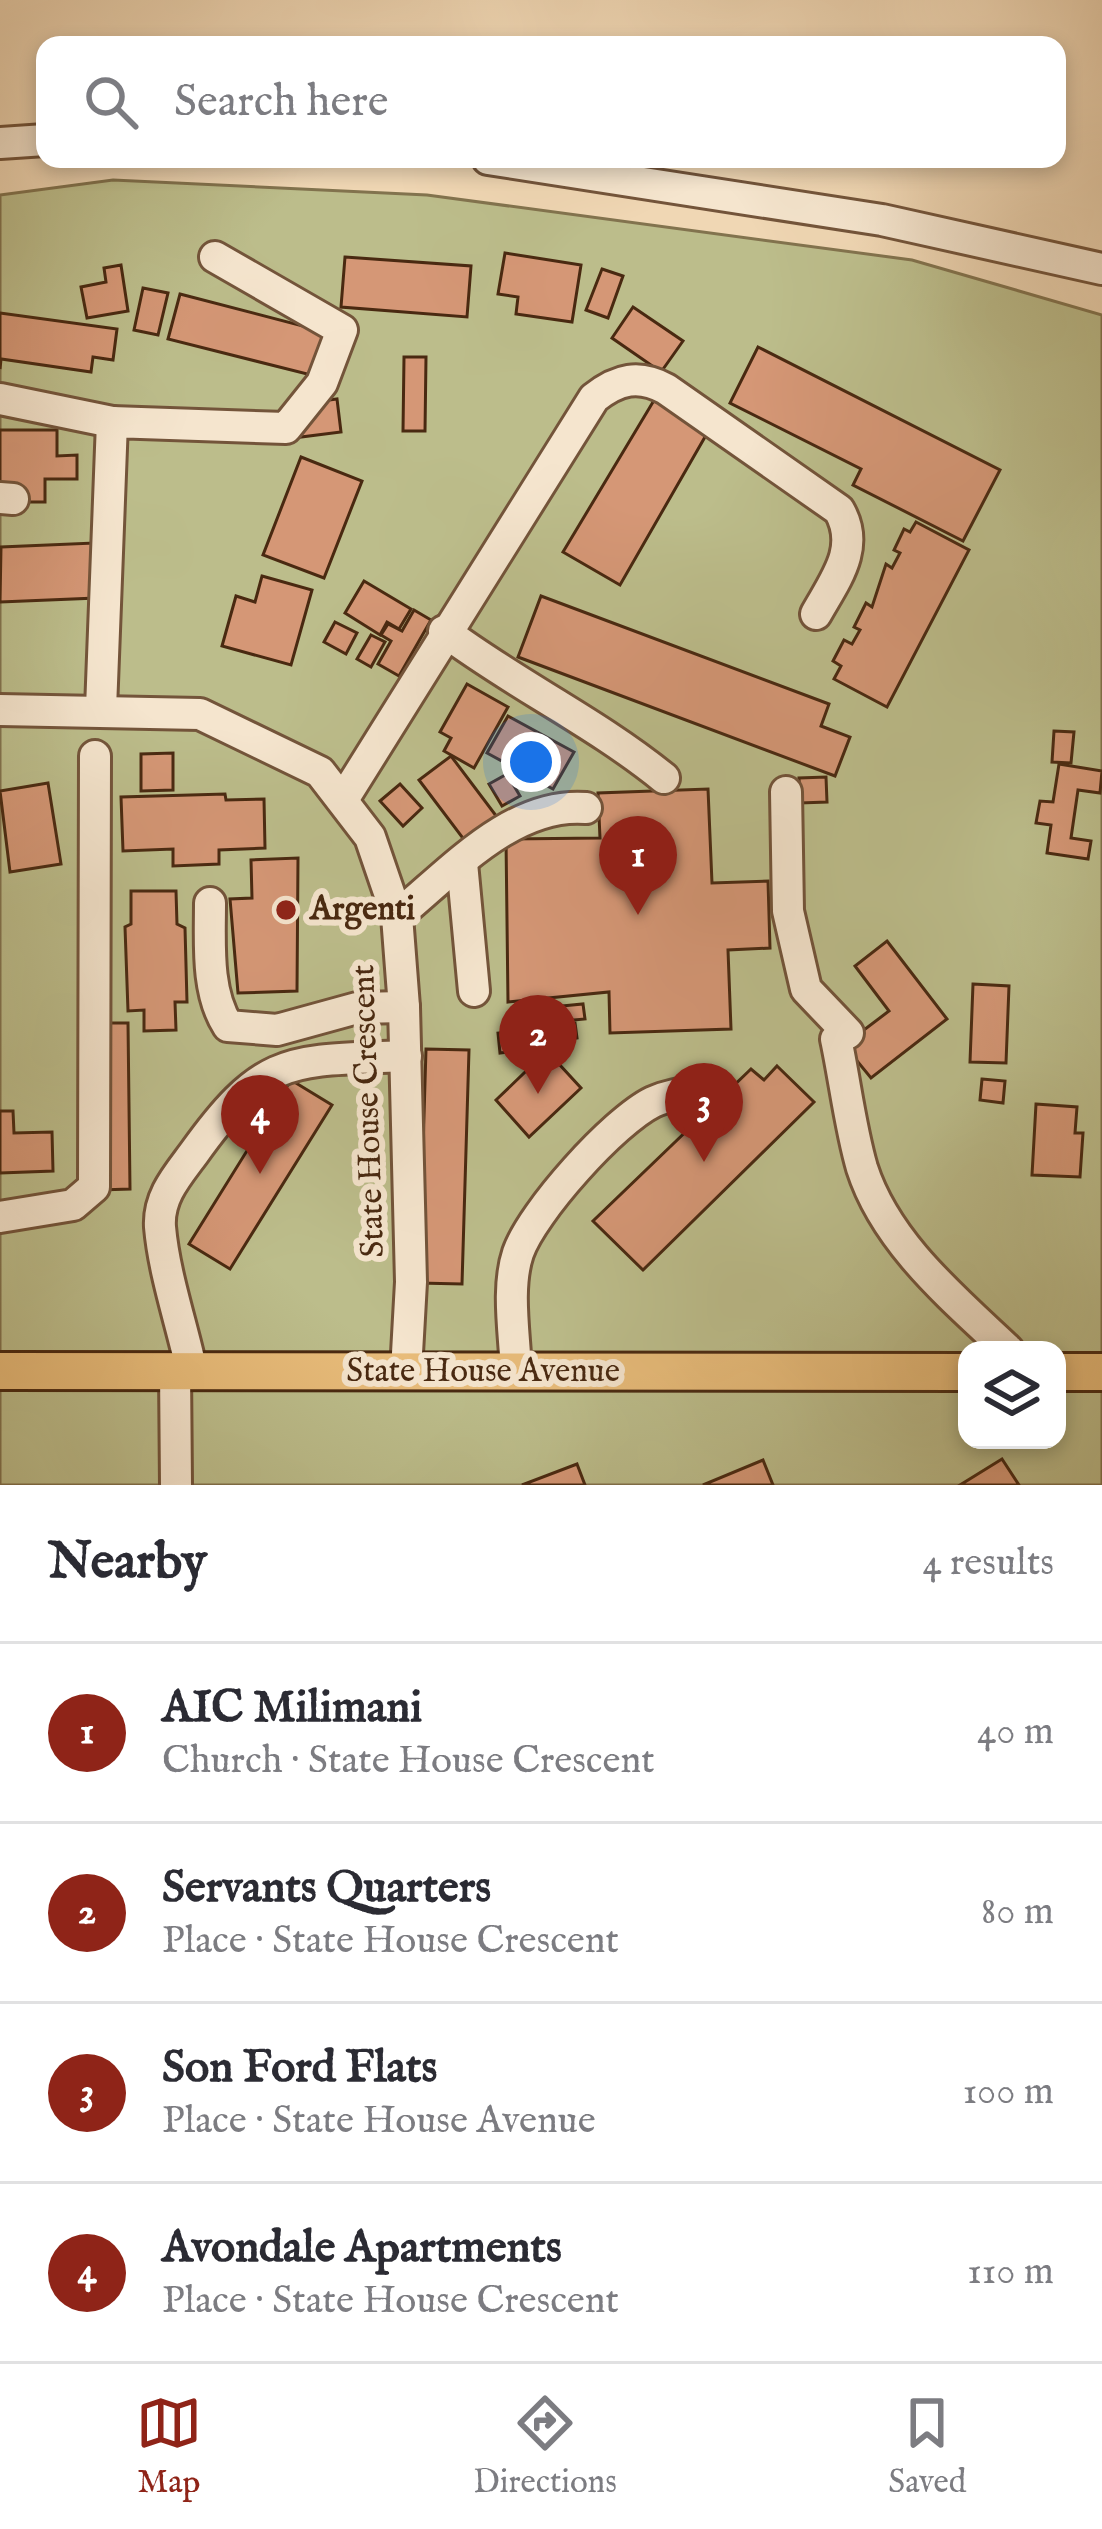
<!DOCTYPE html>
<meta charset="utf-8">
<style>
:root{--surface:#fff;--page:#f7f7f7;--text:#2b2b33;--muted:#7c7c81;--line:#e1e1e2;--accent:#8f2418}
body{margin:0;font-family:"IM FELL English",serif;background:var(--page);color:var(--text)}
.controls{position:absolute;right:36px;bottom:36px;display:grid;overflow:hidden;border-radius:24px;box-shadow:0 6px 18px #0003}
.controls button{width:108px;height:108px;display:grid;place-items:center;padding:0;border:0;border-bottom:3px solid var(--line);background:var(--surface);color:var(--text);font:60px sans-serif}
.you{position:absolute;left:531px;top:762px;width:42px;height:42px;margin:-30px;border:9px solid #fff;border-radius:50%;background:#1a73e8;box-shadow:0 0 0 18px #1a73e833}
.badge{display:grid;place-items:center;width:78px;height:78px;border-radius:50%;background:var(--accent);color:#fff;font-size:39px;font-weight:700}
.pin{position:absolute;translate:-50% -99px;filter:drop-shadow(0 3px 6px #0008)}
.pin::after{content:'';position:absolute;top:63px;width:42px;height:36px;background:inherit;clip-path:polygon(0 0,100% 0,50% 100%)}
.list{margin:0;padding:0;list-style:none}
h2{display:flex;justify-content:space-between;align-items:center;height:156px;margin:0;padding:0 48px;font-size:51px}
h2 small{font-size:39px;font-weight:400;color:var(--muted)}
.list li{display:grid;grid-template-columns:78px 1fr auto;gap:36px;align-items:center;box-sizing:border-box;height:180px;padding:0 48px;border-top:3px solid var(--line)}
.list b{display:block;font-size:45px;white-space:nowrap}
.list p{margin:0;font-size:39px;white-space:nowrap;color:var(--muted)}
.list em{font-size:39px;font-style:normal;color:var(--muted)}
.icon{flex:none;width:66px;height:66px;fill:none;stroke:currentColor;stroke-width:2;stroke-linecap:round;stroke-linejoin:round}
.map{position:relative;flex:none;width:1102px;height:1485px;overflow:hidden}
.search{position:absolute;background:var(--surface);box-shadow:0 6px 18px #0003;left:36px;right:36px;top:36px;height:132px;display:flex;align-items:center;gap:30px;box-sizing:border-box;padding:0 42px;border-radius:24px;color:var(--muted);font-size:45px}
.sheet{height:876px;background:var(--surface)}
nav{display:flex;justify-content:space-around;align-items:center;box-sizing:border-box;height:168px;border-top:3px solid var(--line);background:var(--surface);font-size:33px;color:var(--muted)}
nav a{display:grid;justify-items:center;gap:6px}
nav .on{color:var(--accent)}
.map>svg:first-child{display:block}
</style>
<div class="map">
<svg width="1102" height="1485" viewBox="0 0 1102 1485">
<rect width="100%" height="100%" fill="#f0d7b4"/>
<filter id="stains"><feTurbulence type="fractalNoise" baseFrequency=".00167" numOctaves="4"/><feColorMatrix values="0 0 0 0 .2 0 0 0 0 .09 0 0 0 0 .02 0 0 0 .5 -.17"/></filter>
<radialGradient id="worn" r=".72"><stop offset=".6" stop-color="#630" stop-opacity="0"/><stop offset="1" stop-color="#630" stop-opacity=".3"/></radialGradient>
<path fill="#bcbd8b" stroke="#82734e" stroke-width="3" fill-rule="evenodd" d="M 113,180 L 427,195 L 912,260 L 1102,315 L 1102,1485 L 0,1485 L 0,195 ZM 967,1350 L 1057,1350 L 1057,1440 L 967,1440 Z"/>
<g fill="#d59776" stroke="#492911" stroke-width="3">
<polygon points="505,253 581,265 572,322 516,314 518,297 498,294"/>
<polygon points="345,257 471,266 467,317 341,307"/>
<polygon points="121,265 128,311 87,318 81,287 106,282 104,268"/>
<polygon points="602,269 623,276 608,318 586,310"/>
<polygon points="143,288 168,293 158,335 134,330"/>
<polygon points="180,294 326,332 315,376 168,339"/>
<polygon points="633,307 683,341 661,372 612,338"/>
<polygon points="0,313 117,329 113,360 93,357 91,372 1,359 0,369"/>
<polygon points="758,347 1000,470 963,541 853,485 861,469 730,403"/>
<polygon points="404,357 426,357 425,431 403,431"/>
<polygon points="659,392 713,423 620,585 563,552"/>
<polygon points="337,399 341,432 301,437 297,404"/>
<polygon points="0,430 57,430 57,456 77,455 77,479 45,479 45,502 23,502 0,490"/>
<polygon points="301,457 362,481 324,578 263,555"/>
<polygon points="916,522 969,550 887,707 834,679 841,666 833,661 844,640 852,644 860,630 854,627 866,603 872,607 886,564 892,568 900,553 894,550 904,529 910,532"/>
<polygon points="94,543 96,598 0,602 1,547"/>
<polygon points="262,576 312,590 291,665 222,646 236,596 255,602"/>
<polygon points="364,581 411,609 399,629 387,622 380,635 345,613"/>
<polygon points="541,596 829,704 821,726 850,737 835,776 518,657"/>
<polygon points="414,610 431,620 399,676 378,664 391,641 381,635 388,624 402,631"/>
<polygon points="335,622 357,633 346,654 324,642"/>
<polygon points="371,635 385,642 371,667 357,659"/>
<polygon points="467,684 508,707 474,768 444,751 451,738 440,732"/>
<polygon points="508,716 574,752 553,789 487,753"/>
<polygon points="1054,731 1074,732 1071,763 1052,762"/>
<polygon points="173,753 173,790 141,791 141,754"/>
<polygon points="451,756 497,817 465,841 419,780"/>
<polygon points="1059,764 1102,771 1100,793 1078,790 1071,838 1091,841 1088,859 1047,853 1051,825 1036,823 1040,801 1053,802"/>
<polygon points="507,774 520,796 502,806 489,784"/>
<polygon points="826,777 827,802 800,803 799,778"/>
<polygon points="48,783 61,864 10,872 0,791"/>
<polygon points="400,784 422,808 403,826 380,801"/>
<polygon points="708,789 712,883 768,881 770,948 728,950 731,1029 610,1033 609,992 508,1002 506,839 600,838 598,793"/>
<polygon points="225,794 226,800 264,799 265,848 219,850 219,864 173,866 173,849 123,851 121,797"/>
<polygon points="298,858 297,991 238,993 230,899 252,898 251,860"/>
<polygon points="131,891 176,891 177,924 185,928 187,1002 175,1002 176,1030 144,1031 144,1010 128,1011 125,927 131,924"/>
<polygon points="887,941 947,1019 871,1078 844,1045 889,1011 855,966"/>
<polygon points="973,984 1009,986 1006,1063 970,1062"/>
<polygon points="583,1004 585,1019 552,1022 551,1007"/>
<polygon points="104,1023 128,1023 130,1189 100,1190"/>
<polygon points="575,1023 577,1038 554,1041 552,1025"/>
<polygon points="532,1030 534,1049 500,1053 498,1033"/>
<polygon points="426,1049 469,1050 462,1284 419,1283"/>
<polygon points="547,1051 581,1088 529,1137 496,1100"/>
<polygon points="777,1066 814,1102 643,1270 593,1221 751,1069 764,1080"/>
<polygon points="982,1079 1005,1081 1003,1103 980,1100"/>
<polygon points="291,1080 332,1105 230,1269 189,1244"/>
<polygon points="1036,1104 1077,1107 1075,1133 1083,1133 1080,1177 1032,1175"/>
<polygon points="0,1111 13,1111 14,1133 52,1132 53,1171 0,1173"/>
<polygon points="1002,1459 1019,1485 960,1485"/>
<polygon points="763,1460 773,1485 703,1485"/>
<polygon points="577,1464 585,1485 522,1485"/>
</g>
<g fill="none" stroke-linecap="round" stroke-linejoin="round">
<g stroke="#73543a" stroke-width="36">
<g id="minor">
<polyline points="0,143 45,140"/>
<polyline points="488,159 882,220 1102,269"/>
<polyline points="0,399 112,422"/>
<polyline points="0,498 13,499"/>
<path d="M 444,631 C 516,685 595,722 664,778"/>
<polyline points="101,709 112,422 286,428 322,383 342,330 215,257"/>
<polyline points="0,710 200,714 320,772 370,837 397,916 404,1007 411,1282 406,1371"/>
<path d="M 786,792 L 788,911 L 806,989 L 848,1033 L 836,1039 C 845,1081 850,1127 862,1168 C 886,1243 953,1298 1008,1350"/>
<path d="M 344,798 L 594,398 C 618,379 639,374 666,389 L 839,510 C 861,548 835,580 816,614"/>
<polyline points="462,863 474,991"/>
<path d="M 210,903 C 210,943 206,992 228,1026 L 277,1030 L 357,1008 L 404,1007"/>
<path d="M 397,916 C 451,872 512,802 586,808"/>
<polyline points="0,1217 73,1205 94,1187 95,756"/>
<polyline points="175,1370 176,1485"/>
<path d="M 192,1372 C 182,1325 164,1274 160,1227 C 158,1197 177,1176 194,1153 C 265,1054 289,1061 406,1056"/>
<path d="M 516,1373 C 515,1336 506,1289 518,1253 C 532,1212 614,1121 653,1102 C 670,1094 688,1093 707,1090"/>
</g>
</g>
<g stroke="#492911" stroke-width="42">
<g id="major">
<polyline points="0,1371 967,1372"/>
<polyline points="1057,1372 1102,1372"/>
</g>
</g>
<use href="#minor" stroke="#f5e5ce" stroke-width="30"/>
<use href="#major" stroke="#e8bc7a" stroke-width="36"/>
</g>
<circle fill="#8f2418" stroke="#f5e5ce" stroke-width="4.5" cx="286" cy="910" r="12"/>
<g text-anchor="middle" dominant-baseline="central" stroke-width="12" stroke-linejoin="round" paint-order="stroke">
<g font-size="33" font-weight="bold" fill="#492911" stroke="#f5e5ce" text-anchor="start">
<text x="310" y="910">Argenti</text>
</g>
<g font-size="33" fill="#492911" stroke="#f5e5ce">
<text transform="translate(369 1111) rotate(-92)">State House Crescent</text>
<text x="483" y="1372">State House Avenue</text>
</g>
</g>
<rect width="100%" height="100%" filter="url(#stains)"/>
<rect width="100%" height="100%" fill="url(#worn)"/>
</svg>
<div class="controls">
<button><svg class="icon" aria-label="layers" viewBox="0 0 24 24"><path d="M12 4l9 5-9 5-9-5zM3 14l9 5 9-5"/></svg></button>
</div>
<div class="you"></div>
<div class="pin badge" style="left:638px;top:915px">1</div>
<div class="pin badge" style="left:538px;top:1094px">2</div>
<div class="pin badge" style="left:704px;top:1162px">3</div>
<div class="pin badge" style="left:260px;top:1174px">4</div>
<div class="search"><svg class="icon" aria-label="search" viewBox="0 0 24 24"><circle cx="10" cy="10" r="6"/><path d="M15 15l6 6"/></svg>Search here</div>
</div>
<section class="sheet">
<h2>Nearby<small>4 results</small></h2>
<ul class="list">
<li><span class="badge">1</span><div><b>AIC Milimani</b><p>Church · State House Crescent</p></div><em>40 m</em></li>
<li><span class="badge">2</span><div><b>Servants Quarters</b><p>Place · State House Crescent</p></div><em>80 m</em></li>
<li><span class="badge">3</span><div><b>Son Ford Flats</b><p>Place · State House Avenue</p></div><em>100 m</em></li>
<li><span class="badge">4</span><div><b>Avondale Apartments</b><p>Place · State House Crescent</p></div><em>110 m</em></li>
</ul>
</section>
<nav>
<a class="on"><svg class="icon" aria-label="map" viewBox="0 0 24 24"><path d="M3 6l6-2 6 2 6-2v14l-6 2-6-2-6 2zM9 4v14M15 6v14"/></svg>Map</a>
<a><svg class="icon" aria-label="directions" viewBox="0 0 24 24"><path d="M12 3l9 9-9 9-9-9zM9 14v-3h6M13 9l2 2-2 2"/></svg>Directions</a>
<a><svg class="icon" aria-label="saved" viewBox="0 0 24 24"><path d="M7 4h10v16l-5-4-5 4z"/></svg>Saved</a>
</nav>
